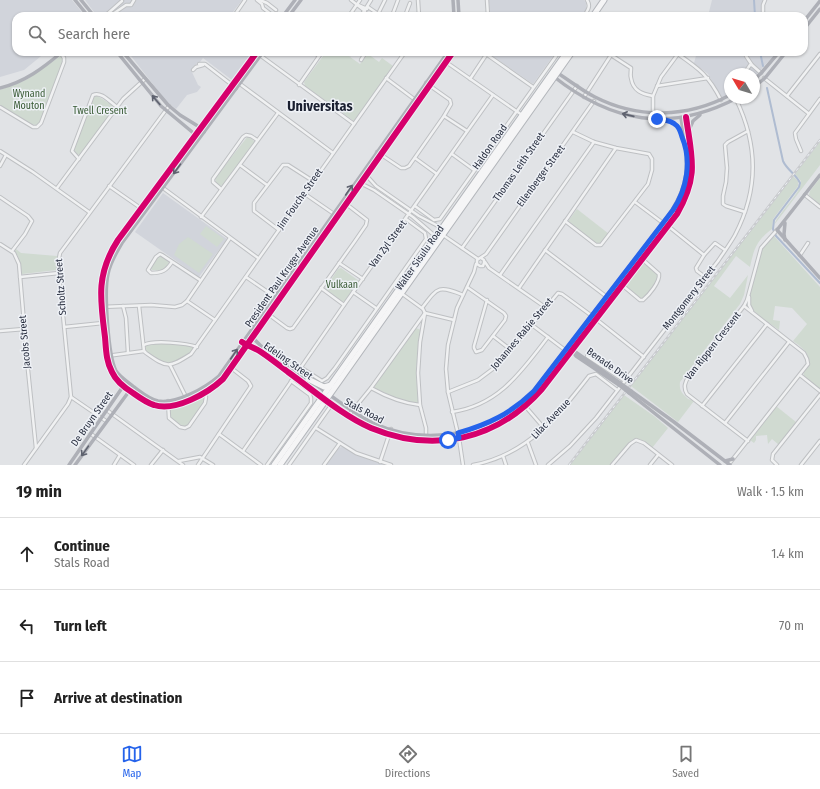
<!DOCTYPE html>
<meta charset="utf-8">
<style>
:root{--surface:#fff;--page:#f6f6f6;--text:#222;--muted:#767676;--line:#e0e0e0;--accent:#2563eb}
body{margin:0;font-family:"Fira Sans Condensed",sans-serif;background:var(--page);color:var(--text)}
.compass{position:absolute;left:724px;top:68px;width:36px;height:36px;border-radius:50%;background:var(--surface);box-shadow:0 1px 3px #0004;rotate:308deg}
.stop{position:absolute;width:12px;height:12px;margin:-9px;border:3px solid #2563eb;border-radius:50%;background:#fff}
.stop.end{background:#2563eb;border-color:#fff;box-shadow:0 1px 4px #0008}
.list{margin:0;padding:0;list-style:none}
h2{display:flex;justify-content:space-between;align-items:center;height:52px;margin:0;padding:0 16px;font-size:17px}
h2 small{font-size:13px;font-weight:400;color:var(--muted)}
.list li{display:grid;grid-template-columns:26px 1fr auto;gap:12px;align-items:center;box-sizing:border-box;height:72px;padding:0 16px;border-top:1px solid var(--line)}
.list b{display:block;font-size:15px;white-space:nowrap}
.list p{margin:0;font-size:13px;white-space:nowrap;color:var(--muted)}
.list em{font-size:13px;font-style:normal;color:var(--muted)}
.icon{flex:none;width:22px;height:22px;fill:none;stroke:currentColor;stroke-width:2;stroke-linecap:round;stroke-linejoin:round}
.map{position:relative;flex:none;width:820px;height:465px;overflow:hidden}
.search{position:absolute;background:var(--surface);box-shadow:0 1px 3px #0004;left:12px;right:12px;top:12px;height:44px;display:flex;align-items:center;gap:10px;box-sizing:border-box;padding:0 14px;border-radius:12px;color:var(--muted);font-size:15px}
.sheet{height:268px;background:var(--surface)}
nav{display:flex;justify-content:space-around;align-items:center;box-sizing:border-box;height:56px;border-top:1px solid var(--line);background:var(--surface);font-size:11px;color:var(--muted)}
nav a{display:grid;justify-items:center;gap:2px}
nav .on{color:var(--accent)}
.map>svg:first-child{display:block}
</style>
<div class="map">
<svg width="820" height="465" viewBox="0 0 820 465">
<rect width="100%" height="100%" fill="#e1e3e6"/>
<g fill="#d1d4db">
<polygon points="0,0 72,0 85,16 16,16 16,52 46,52 24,70 0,77"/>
<polygon points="85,0 242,0 230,16 97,16"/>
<polygon points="489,0 584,0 586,3 586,10 582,16 490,16"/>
<polygon points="712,0 763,0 761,16 708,16"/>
<polygon points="128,52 253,52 234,80 232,80 203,58 200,62 198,62 191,70 198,85 201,87 197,92 187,95 176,109 166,101"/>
<polygon points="491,52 556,52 533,84 491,55"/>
<polygon points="697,52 777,52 754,77 754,74 730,74 730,93 722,98 708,74 694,63"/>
<polygon points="163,193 227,239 199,277 135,232"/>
<polygon points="342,447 368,459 385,465 326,465 338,448"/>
</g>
<g fill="#d0dad1">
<polygon points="326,52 343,52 360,64 368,54 379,62 382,58 393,66 354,121 305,86 304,82"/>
<polygon points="62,55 65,59 39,124 36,125 31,124 0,105 0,90 26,80"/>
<polygon points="96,95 112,105 114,109 82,154 76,155 73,152 93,99"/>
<polygon points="248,136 255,142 223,185 220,186 216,183 215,178"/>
<path d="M 820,142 L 820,165 L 774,225 C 779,212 802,192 801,181 L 795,174 Z"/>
<path d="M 793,176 L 798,181 L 798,186 L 773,219 L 772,229 C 756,241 754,249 750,267 L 736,256 L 714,286 L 730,298 L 748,275 L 744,295 L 740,304 L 680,382 C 679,391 682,393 688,399 L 692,400 L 694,401 L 678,422 L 631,386 Z"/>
<polygon points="820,178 820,205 809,195 810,191"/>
<polygon points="577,209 609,234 602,244 598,245 569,222 569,220"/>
<polygon points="206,226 224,239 217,247 200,234"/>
<path d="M 773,235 L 820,287 L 820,390 L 804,377 C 803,373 804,371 806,368 C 813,355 803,348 793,341 L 807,324 L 792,308 L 775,306 L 773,320 L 780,321 L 779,330 C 770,323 758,317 752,308 C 746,297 757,265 760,253 L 762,246 Z"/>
<polygon points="188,237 213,254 199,273 174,255 179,244"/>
<polygon points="16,249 21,253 57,256 57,270 22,274 18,256 14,251"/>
<polygon points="161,255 169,262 165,269 161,271 152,270 150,268 158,256"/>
<polygon points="642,263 644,263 658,273 660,278 645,298 641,300 625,287"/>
<polygon points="341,268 359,281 359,284 346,301 341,302 326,292 325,289 338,269"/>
<polygon points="416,328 421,330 416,371 418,400 418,403 415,403 393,397 375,388 375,385"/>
<path d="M 150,343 L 188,345 C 192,345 193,346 194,350 C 186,358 174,363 163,364 L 146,351 L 146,346 Z"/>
<polygon points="624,395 654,416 668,428 652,448 640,439 632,440 611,465 570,465"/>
<path d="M 203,396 L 205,399 L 205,403 L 188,426 L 185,427 C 176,423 167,418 171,407 Z"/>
<polygon points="776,406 796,422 779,445 772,439 768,444 767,435 756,436 756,440 754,443 750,440"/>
</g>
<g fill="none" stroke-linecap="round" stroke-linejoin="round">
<g stroke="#afbcd1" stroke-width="2">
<polyline points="754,0 755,16"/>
<polyline points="760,52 763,66"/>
<path d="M 767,88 L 783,161 C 787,170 796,174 800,183 L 799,187 L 774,220 L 773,229 L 776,236 L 820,283"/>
</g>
<g stroke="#bec0c3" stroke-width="4.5">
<g id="street">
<polyline points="257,0 262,4 263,8 272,15"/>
<polyline points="260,0 267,3 276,10"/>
<polyline points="351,0 365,11"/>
<polyline points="418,0 419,16"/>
<polyline points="487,0 488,16"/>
<polyline points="358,5 367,9"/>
<polyline points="368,7 381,16"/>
<polyline points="105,16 122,1"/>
<polyline points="110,16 126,5 131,5 134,0"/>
<polyline points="234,16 245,0"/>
<polyline points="349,16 360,0"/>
<polyline points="361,16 371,0"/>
<polyline points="377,16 385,0"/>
<polyline points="392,16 398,0"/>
<polyline points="405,16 410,3"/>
<path d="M 584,16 C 588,10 591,6 587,0"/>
<polyline points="763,16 763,5 765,0"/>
<polyline points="313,52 319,56"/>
<polyline points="347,52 350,54 351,52"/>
<path d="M 675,52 C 698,68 708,74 721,100"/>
<polyline points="257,53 354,124"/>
<polyline points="486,54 533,87"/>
<path d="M 611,55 L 631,68 C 631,72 630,75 631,78 C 633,91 642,94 653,96"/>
<polyline points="746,56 752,65"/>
<polyline points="361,60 366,52"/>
<polyline points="446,62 522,115"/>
<polyline points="193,70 196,67 203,65 199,64 205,64 236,88"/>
<polyline points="744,74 750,65 752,65 761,73"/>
<polyline points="386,78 418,102"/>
<polyline points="764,78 808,113"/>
<polyline points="470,79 488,52"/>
<polyline points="236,81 333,153"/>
<polyline points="299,85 322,52"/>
<polyline points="657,86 708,78"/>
<polyline points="787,96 820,54"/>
<polyline points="584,97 613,52"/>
<polyline points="0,107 33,127 37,127 41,123 64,62 64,58 61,53"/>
<polyline points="653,113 653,96 661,77 678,54"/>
<polyline points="444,116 467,131"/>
<polyline points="0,151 33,172 89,212"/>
<polyline points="801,151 796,139 795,133 820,99"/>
<polyline points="377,152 401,168 405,168 409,166 444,116 451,104 450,100 426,83"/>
<polyline points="452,154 474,170"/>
<polyline points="415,158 437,174"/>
<path d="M 79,159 L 72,151 L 93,95 C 101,91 110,102 117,107"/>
<polyline points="240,165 267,185"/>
<polyline points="0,166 6,155"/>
<polyline points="366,175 376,186 419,216 442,228"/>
<polyline points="360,183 374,190 413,217 435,236"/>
<polyline points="159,185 258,258"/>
<polyline points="109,186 142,209"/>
<polyline points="57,188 123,99 145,79"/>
<polyline points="221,189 213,182 213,179 243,137 246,135 251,136 257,140"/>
<polyline points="305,194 334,214"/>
<polyline points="805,195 820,207"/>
<polyline points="0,197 28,216 32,221 25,234 12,251"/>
<polyline points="635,202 663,223"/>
<polyline points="415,206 434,220 440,219 559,52"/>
<polyline points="745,212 726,206 723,204 723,196 726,182 727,168 725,145 728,142 748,131"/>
<polyline points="201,217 278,113"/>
<polyline points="565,221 596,245 601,245 648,184 652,170 652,159 649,154 616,148 594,142 573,132"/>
<polyline points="668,226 704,255"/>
<polyline points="279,230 254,211 254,203 283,165 288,165 313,181"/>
<polyline points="443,235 478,259"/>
<polyline points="0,244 14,253 19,264 28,370 36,448"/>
<polyline points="462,248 577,86"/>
<polyline points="545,250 607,297"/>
<polyline points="800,255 808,243"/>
<polyline points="481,258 484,260 484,263 483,266 480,266 477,264 477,260 486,254 594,101"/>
<path d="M 172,262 C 166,271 162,273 151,273 L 148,270 L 156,257 L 160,254 L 162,255 L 200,280"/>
<polyline points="485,262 489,268 545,307"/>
<polyline points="339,263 363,279"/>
<polyline points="500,275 594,142"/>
<polyline points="20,277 59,273"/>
<polyline points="246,277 278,299"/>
<polyline points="705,277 697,271 696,268 704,255 715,243 725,250"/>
<path d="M 622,285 L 640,300 L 643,300 C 649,295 660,282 659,274 L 642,259"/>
<polyline points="467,287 504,313 506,316 505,320 482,350 476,352 474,348 474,346 487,300"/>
<polyline points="321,288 344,305"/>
<polyline points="519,288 616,148"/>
<polyline points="353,292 376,308"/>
<polyline points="401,293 423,309 425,313 454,320"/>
<polyline points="749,297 749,305 752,311"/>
<polyline points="187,301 215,320"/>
<polyline points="123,306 126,318 128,353"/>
<path d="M 139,306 L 144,351 L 146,353 C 167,368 169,368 191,354 L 405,52"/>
<polyline points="101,307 151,305 175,307 182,305 187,301 230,238"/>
<path d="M 422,308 C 438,287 438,285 463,295"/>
<polyline points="425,313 420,342 418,373 420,405 426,428 426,441"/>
<polyline points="268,314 287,328 290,329 293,328 355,241 366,225 367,220 345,203"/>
<polyline points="596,319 644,357"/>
<polyline points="532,325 565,350"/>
<polyline points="64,327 103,323"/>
<polyline points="0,331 24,329"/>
<polyline points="493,336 511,350"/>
<path d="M 144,345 C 153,340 187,343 197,347"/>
<polyline points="107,356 144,351"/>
<polyline points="587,356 625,381"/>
<polyline points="170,365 188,401"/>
<polyline points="300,367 322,381 327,378 335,368 426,239 425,233 406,219"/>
<polyline points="800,375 820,391"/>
<path d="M 371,388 C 387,397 402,403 420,405"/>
<polyline points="448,392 478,380 498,365 558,293 562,294 592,316"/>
<polyline points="71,397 106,421"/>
<polyline points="168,401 169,418 180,427 185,428 189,426 205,403 206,397 203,392"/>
<polyline points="525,406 544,428"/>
<polyline points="702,406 767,324"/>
<polyline points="108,411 183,465"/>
<path d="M 452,412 C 499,405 521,372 548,337"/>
<polyline points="349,415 371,388 425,313"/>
<polyline points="725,423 789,342"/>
<polyline points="316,428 356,453 391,465"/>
<polyline points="91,434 134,465"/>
<polyline points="219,434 261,465"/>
<path d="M 748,441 L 687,394 C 683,387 685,382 689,376 L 744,306 L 747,300 L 761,248 L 777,230"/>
<polyline points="528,443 536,465"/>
<polyline points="243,451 344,305 493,95"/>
<polyline points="503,456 506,465"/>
<polyline points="179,461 200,457 213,465"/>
<polyline points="380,462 391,429"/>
<polyline points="729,464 808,364 807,359 804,353 744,306"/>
<polyline points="24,465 68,404 71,397 58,264 60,253 169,106"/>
<polyline points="114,465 120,455"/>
<polyline points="151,465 163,450"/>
<polyline points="198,465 251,386 248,381 230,367"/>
<polyline points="267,465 311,403 311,398 310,395 291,381"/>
<polyline points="289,465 332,404"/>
<polyline points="324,465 340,443"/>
<polyline points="463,465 459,438 448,392 446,369 448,345 457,308 474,272 476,264"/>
<path d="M 473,465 C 527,455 558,416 589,376 L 596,374 L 617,390"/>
<path d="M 548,465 L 570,446 L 596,418 L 718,261 C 724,252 730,244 735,235 C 759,189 758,145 736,99"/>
<polyline points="612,465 630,444 636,440 644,443 672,465"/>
<polyline points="650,465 658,455"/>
<polyline points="777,465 772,460 773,454 820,395"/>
<polyline points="801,465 820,441"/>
</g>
</g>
<g stroke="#b3b6bb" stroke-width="7">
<g id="highway">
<polyline points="593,16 604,0"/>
<polyline points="308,379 324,387 331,385"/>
<polyline points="274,465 567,52"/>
<polyline points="280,465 572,52"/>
</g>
</g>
<use href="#street" stroke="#f0f1f2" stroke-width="2.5"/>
<g stroke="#aeb0b7" stroke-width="3.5">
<polyline points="75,0 88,16"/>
<polyline points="81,0 94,16"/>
<polyline points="453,0 454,16"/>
<polyline points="458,0 459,16"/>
<polyline points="283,16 295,0"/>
<polyline points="289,16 301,0"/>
<polyline points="804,21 820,1"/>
<polyline points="804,29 820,9"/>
<polyline points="117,52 161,106 197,136"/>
<polyline points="123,52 168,105 180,115 201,128 204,132"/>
<path d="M 257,52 L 118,240 C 96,274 100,299 105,337 C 106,349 106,361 112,372 C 116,381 125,388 133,393 C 140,398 147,403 154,405 C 175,412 208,393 223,379 L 453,52"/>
<path d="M 263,52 L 122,243 C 116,253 110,263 108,274 C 104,291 108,356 116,371 C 120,377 128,382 134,387 C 141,392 149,399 158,401 C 177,404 205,388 219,376 L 448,52"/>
<path d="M 556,72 C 569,80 581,90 595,97 C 638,119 687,118 730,95"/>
<path d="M 553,76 C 612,123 670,133 737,98"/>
<polyline points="754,80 762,72 779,52"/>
<polyline points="754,87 765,78 786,52"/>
<path d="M 0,88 C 25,82 43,68 62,52"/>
<polyline points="668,121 677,125 682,136"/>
<polyline points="689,130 693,121 700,115"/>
<polyline points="820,175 777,230 820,278"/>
<polyline points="785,223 784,234 785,240"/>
<polyline points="251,336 262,347 309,380"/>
<path d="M 244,343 L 260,352 C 280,366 300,380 319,395 C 335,407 352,420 371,428 C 433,455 498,439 542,389 L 677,214 C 699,175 692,159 686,117"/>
<polyline points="571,349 576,356 619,385"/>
<polyline points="565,354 570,350 574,351 620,383"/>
<path d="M 318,386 C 335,399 353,413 373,423 C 421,445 482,437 522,403 C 530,396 536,388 542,380 L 665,220 C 693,183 688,161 681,118"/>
<polyline points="631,391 674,422 730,465"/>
<polyline points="629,393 720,465"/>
<polyline points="725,461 733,459"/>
<polyline points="69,465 124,385"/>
<polyline points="75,465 130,390"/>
</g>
<use href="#highway" stroke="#f5f5f6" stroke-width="5"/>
<g stroke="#c9cbce" stroke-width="2.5">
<polyline id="rail" points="569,465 820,140"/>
</g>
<use href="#rail" stroke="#eef1f6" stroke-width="1" stroke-dasharray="3" stroke-linecap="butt"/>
<g stroke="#aeb0b7" stroke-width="3.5">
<polyline points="620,383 631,391"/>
<polyline points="619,385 629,393"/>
</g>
<g stroke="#eef1f6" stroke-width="8">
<g id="cycleway">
<path d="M 257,52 L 118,240 C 96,274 100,299 105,337 C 106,349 106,361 112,372 C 116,381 125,388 133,393 C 140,398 147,403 154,405 C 175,412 208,393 223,379 L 453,52"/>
<path d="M 242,342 C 248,346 255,348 261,352 C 270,358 279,365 288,372 C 313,390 343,416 371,428 C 434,454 497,440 542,389 L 677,214 C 699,175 692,159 686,117"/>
</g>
</g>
<use href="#cycleway" stroke="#d6006c" stroke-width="6"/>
</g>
<defs><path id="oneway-shaft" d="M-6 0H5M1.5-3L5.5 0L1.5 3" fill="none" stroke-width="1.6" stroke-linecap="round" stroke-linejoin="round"/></defs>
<g stroke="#5e626f">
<use href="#oneway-shaft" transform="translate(156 100) rotate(-130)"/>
<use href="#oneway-shaft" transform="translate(628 115) rotate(-167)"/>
<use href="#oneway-shaft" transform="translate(177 169) rotate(126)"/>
<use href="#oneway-shaft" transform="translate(349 190) rotate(-56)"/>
<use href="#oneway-shaft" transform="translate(234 354) rotate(-56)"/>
<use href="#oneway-shaft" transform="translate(85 451) rotate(125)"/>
</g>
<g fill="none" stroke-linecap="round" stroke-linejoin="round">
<path stroke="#2563eb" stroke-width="5" d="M 448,440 L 459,438 L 458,433 C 489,424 510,414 534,391 L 673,210 C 687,189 692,161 682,137 C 681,134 680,129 677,126 C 672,120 664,120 657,119"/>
</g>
<g text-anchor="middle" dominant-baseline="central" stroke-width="3" stroke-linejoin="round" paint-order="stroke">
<g font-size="10" fill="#395b35" stroke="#eef1f6">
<text x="29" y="94">Wynand<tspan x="29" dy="12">Mouton</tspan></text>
<text x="100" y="111">Twell Cresent</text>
<text x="342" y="285">Vulkaan</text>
</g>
<g font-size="10" fill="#282e3f" stroke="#eef1f6">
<text transform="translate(490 147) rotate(-55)">Haldon Road</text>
<text transform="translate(519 167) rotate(-55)">Thomas Leith Street</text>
<text transform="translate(541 176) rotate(-54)">Ellenberger Street</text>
<text transform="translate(300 199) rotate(-55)">Jim Fouche Street</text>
<text transform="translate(388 244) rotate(-54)">Van Zyl Street</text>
<text transform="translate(420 258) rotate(-55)">Walter Sisulu Road</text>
<text transform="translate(282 277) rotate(-55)">President Paul Kruger Avenue</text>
<text transform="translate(61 287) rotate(-94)">Scholtz Street</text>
<text transform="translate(689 298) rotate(-52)">Montgomery Street</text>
<text transform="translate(522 334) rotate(-50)">Johannes Rabie Street</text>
<text transform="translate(25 342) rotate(-95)">Jacobs Street</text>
<text transform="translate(713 346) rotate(-52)">Van Rippen Crescent</text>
<text transform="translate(288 361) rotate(35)">Edeling Street</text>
<text transform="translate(610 366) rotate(35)">Benade Drive</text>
<text transform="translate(364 411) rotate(28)">Stals Road</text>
<text transform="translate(92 419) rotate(-55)">De Bruyn Street</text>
<text transform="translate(551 419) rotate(-46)">Lilac Avenue</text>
</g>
<g font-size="14" font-weight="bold" fill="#1a1f30" stroke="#eef1f6">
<text x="320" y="106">Universitas</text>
</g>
</g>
</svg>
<svg class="compass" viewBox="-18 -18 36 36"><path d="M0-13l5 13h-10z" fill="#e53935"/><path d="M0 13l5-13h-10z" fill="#767676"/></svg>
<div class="stop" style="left:448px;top:440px"></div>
<div class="stop end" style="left:657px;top:119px"></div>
<div class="search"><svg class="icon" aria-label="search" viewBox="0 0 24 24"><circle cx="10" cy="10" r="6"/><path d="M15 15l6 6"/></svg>Search here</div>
</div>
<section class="sheet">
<h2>19 min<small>Walk · 1.5 km</small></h2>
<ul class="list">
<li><svg class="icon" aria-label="ahead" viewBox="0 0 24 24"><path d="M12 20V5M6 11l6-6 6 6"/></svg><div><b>Continue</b><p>Stals Road</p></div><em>1.4 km</em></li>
<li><svg class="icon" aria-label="left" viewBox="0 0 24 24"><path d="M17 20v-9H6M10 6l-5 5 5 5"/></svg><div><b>Turn left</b></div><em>70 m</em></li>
<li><svg class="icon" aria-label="arrive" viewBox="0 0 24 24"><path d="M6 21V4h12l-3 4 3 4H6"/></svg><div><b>Arrive at destination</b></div></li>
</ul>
</section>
<nav>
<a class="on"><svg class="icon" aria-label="map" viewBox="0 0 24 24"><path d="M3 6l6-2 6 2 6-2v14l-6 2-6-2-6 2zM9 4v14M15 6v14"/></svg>Map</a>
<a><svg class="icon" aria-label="directions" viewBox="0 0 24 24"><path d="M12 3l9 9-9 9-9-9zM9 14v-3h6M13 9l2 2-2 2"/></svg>Directions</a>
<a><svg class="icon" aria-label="saved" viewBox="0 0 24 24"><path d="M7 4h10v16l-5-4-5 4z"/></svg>Saved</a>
</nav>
